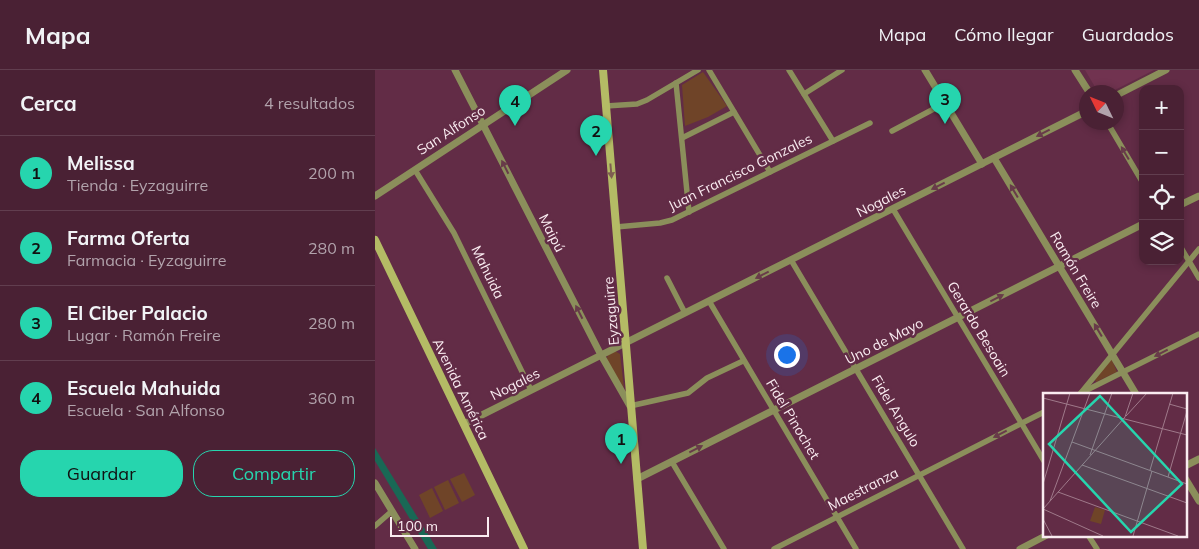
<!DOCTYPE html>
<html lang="es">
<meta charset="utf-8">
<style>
:root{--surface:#4a2134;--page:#51293c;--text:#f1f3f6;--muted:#b2a3ac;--line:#613e4f;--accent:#26d5ae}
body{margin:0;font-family:Mulish,sans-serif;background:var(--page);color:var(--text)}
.controls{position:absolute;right:15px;top:15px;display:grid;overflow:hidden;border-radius:10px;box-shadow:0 2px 8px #0003}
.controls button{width:45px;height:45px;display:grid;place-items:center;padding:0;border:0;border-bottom:1px solid var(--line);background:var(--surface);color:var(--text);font:25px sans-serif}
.compass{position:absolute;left:704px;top:15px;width:45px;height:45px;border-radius:50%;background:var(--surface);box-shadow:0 2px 8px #0003;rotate:313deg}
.scale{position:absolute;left:15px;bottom:12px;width:99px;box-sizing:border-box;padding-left:5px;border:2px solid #faecf1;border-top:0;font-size:14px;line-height:18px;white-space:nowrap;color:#faecf1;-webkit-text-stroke:4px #622c46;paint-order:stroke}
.you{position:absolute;left:411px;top:284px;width:18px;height:18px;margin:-12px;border:4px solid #fff;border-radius:50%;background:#1a73e8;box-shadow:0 0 0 8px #1a73e833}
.badge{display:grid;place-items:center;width:32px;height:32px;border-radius:50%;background:var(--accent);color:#111;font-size:16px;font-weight:700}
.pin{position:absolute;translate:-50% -41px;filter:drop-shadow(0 1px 2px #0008)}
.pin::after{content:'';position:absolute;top:26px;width:18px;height:15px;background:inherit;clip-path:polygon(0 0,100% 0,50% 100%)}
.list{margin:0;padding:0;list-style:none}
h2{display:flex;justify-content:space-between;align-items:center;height:65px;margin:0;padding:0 20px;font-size:21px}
h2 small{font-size:16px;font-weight:400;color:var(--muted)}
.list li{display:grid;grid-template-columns:32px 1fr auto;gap:15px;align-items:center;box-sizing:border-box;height:75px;padding:0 20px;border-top:1px solid var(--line)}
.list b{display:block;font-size:19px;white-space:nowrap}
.list p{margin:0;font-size:16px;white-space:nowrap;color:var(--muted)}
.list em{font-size:16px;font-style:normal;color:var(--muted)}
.actions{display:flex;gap:10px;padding:15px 20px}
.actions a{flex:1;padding:11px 0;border:1px solid var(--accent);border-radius:20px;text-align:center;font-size:18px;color:var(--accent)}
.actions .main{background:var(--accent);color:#111}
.icon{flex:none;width:28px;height:28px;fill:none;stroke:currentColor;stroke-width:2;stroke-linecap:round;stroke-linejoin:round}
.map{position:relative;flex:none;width:824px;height:479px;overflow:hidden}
header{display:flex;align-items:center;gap:30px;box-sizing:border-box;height:70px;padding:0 25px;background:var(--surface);border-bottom:1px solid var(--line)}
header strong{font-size:24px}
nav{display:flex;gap:28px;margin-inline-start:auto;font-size:18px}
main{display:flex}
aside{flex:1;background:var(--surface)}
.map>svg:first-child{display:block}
</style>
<header>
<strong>Mapa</strong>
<nav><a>Mapa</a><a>Cómo llegar</a><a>Guardados</a></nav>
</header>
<main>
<aside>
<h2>Cerca<small>4 resultados</small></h2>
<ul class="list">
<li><span class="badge">1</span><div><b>Melissa</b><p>Tienda · Eyzaguirre</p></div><em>200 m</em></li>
<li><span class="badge">2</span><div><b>Farma Oferta</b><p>Farmacia · Eyzaguirre</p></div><em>280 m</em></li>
<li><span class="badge">3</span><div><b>El Ciber Palacio</b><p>Lugar · Ramón Freire</p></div><em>280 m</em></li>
<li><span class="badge">4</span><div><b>Escuela Mahuida</b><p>Escuela · San Alfonso</p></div><em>360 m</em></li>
</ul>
<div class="actions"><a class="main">Guardar</a><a>Compartir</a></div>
</aside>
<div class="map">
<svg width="824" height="479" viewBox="0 0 824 479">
<rect width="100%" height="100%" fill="#622c46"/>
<polygon fill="#713350" points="710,0 779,0 736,22 723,22"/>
<g fill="#6f4428">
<polygon points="328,2 352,36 333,47 310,56 307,15"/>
<polygon points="240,281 245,284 249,318 231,290 233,285"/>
<polygon points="734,290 737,290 742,302 721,312 720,309"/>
<polygon points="89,403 100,425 87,432 75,409"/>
<polygon points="73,410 84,433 70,440 59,417"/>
<polygon points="57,418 68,441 55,448 44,425"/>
</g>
<polygon fill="#196855" points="0,378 62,479 53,479 0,391"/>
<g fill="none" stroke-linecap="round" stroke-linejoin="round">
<g stroke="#8b8f5b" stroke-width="5.5">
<polyline points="334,0 395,102"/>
<polyline points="414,0 458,71"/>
<polyline points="301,13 314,142"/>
<polyline points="429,24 467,0"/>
<polyline points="231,36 262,34 272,30 323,0"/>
<polyline points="732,52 768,113"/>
<polyline points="517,61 570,33"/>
<polyline points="307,68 359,42"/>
<polyline points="40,100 79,163 156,320"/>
<polyline points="518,139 669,391"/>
<polyline points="241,157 285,153 297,150 495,53"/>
<polyline points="805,176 824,208"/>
<polyline points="416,190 588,479"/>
<polyline points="292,208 310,243"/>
<polyline points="334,231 481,479"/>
<polyline points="706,323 824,264"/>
<polyline points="705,324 824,179"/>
<polyline points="255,336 313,323 332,308 368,291"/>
<polyline points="297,392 349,479"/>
<polyline points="0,456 17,441"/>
<polyline points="713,465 722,479"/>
<polyline points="399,479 669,342"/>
</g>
<g stroke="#8b8f5b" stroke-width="7">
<polyline points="80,0 226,285 255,336"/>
<polyline points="550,0 607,94"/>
<polyline points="700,0 714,22"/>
<polyline points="742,25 791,0"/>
<polyline points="619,88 761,324"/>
<polyline points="0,126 192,0"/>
<polyline points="805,135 824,126"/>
<polyline points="89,354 712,41"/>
<polyline points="810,396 824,389"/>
<polyline points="810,408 824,431"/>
<polyline points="262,409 768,154"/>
<polyline points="0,413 40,479"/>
<polyline points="645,479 672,465"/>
</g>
<g stroke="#b4bb65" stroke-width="8">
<polyline points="228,0 268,479"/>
<polyline points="0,170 149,479"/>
</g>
</g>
<defs><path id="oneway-solid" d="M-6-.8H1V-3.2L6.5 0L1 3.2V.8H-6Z" transform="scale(1.25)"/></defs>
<g fill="#683b49">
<use href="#oneway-solid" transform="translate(668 63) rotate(153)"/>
<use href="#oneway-solid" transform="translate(750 83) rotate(-121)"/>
<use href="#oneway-solid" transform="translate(130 97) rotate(-117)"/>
<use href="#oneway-solid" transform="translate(563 116) rotate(153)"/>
<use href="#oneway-solid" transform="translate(639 121) rotate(-121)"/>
<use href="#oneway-solid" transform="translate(387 205) rotate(153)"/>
<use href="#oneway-solid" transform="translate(622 228) rotate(-27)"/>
<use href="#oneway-solid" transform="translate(204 242) rotate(-117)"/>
<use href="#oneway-solid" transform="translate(723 260) rotate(-121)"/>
<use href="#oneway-solid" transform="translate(786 283) rotate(153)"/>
<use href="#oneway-solid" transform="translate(625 364) rotate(153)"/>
<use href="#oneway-solid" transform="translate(321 379) rotate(-27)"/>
</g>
<use fill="#7f5e51" href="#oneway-solid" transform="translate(236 101) rotate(85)"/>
<g text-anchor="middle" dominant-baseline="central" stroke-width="5" stroke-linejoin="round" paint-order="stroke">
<g font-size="14" fill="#faecf1" stroke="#622c46">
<text transform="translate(76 60) rotate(-33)">San Alfonso</text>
<text transform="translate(365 102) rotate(-26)">Juan Francisco Gonzales</text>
<text transform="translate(506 131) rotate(-27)">Nogales</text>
<text transform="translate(177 163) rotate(63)">Maipú</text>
<text transform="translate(701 200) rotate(59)">Ramón Freire</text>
<text transform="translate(113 202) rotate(64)">Mahuida</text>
<text transform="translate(236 241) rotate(-95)">Eyzaguirre</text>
<text transform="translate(604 259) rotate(59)">Gerardo Besoain</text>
<text transform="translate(509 271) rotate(-27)">Uno de Mayo</text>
<text transform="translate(140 314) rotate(-27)">Nogales</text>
<text transform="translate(86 319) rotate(64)">Avenida América</text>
<text transform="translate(521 341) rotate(59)">Fidel Angulo</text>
<text transform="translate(418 349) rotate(59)">Fidel Pinochet</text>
<text transform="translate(488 419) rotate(-27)">Maestranza</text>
</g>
</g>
<g transform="translate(668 323)">
<rect width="144" height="144" fill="#622c46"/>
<path d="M 52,114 L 62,117 L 58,131 L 47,128 Z" fill="#6f4428"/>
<path fill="none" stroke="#9f798a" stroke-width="1" d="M 0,5 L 144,42M 126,11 L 144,16M 83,23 L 104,0M 29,49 L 144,91M 47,62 L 69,0M 39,72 L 144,110M 107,77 L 130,0M 125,84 L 144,18M 0,91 L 27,0M 15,99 L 135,143M 7,108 L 47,0M 0,116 L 82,24 L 90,0M 0,116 L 60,143M 0,126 L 9,143M 90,143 L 109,78"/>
<path fill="#26d5ae" fill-opacity="0.15" stroke="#26d5ae" stroke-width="2.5" d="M 57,3 L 139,91 L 88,139 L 6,51 Z"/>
<rect width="144" height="144" fill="none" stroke="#faecf1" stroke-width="2.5"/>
</g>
</svg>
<div class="controls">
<button>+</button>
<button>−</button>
<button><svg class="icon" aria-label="locate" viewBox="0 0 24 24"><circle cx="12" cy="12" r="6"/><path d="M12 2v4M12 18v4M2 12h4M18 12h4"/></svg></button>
<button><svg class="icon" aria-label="layers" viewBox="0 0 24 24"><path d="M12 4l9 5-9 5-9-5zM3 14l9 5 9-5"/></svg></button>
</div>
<svg class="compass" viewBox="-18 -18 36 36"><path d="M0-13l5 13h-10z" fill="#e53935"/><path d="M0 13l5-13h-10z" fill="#b2a3ac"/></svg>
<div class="scale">100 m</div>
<div class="you"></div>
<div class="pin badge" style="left:246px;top:394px">1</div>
<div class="pin badge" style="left:221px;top:86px">2</div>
<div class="pin badge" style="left:570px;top:54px">3</div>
<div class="pin badge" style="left:140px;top:56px">4</div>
</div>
</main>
